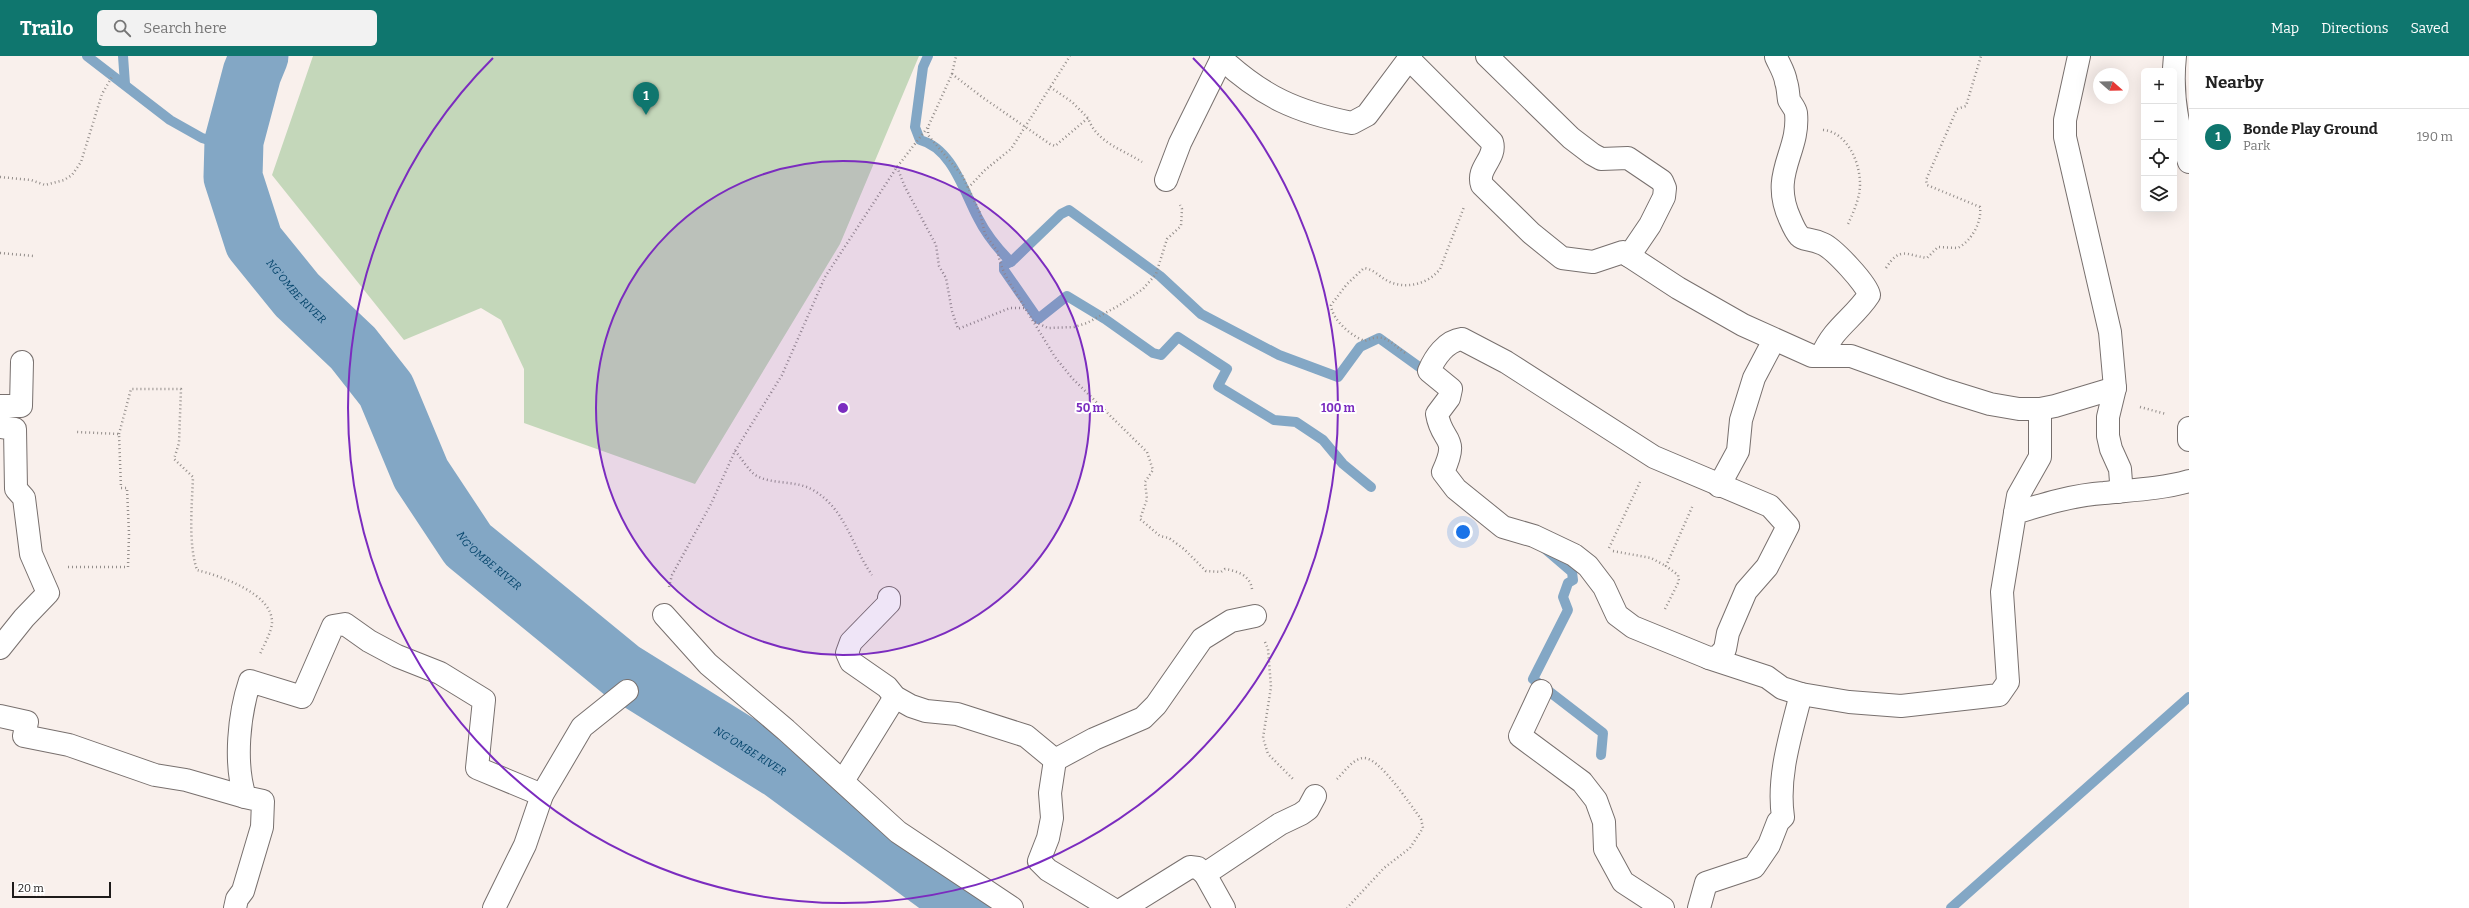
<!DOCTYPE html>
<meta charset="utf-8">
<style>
:root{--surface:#fff;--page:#f2f2f2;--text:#222;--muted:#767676;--line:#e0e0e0;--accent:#0f766e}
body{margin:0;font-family:Bitter,serif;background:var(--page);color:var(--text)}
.controls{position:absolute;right:12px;top:12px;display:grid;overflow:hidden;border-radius:6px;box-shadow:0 4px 16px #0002}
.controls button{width:36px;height:36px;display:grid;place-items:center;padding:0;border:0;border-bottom:1px solid var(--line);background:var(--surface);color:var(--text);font:20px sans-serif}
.compass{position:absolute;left:2093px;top:12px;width:36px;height:36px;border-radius:50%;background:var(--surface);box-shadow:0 4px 16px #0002;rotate:110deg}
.scale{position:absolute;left:12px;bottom:10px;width:99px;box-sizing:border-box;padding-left:4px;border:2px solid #1e1b1a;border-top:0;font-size:11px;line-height:14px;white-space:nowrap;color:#1e1b1a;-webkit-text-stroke:3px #fff;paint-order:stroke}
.you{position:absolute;left:1463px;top:476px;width:14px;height:14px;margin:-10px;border:3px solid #fff;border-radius:50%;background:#1a73e8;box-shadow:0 0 0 6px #1a73e833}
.badge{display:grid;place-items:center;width:26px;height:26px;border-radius:50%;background:var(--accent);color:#fff;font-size:13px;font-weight:700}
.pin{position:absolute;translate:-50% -33px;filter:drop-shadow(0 1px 2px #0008)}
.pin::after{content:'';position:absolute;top:21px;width:14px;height:12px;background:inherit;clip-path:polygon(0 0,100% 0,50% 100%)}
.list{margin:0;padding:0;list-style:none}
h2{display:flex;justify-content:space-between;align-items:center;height:52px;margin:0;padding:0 16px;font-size:17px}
h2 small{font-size:13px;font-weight:400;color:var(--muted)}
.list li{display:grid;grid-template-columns:26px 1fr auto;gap:12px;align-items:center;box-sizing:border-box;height:56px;padding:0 16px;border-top:1px solid var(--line)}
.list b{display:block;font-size:15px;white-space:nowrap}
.list p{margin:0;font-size:13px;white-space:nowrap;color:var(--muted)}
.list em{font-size:13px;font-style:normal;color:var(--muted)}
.icon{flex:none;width:22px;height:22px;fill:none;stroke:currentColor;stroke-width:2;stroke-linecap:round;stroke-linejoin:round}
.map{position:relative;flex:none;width:2189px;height:852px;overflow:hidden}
header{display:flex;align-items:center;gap:24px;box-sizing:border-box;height:56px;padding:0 20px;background:var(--accent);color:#fff}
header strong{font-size:19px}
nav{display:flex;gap:22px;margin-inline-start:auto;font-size:14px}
.search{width:280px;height:36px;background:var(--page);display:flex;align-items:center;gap:10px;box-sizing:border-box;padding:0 14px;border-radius:6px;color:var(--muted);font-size:15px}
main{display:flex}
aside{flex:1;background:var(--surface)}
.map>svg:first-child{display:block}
</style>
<header>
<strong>Trailo</strong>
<div class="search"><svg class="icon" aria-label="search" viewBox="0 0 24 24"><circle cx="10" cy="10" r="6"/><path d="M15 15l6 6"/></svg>Search here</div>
<nav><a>Map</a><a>Directions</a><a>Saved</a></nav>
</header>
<main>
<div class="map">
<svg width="2189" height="852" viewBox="0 0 2189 852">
<rect width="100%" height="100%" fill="#f9f0ec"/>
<polygon fill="#c4d7ba" points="313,0 919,0 840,188 695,428 524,367 524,313 501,264 481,252 404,284 272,119"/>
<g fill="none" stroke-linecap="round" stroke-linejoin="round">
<g stroke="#83a7c5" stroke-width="10">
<polyline points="87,0 170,64 202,82 222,88 234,85"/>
<polyline points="123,0 125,28"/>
<path d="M 928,0 L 923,11 L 915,71 L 920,84 C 952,92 964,136 978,162 C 986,178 998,193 1011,206 L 1004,209 L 1004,214 L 1038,263 L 1067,240 L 1105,263 L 1153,297 L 1161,299 L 1178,281 L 1227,313 L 1218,330 L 1274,364 L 1296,366 L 1323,384 L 1343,408 L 1371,431"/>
<polyline points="1011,206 1061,158 1069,154 1160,220 1201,258 1279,299 1338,321 1360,291 1379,282 1429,318"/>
<polyline points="1544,492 1572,516 1573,524 1568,527 1563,541 1568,554 1533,623 1603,677 1601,699"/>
<polyline points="1951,852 2189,641"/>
</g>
<path stroke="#83a7c5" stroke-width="59" id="s1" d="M 259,0 L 252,17 L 234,85 L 233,121 L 254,186 L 297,239 L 353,292 L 386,334 L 421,418 L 468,489 L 622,615 L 781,714 L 969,852"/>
<g stroke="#78706e" stroke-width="24">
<g id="minor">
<polyline points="1487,0 1571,82 1592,98 1601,103 1628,102 1662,125 1665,132 1664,141 1650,169 1629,200"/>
<polyline points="2079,0 2065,64 2065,81 2110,276 2115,332 2108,361 2108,380 2111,393 2120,413 2121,426 2118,436"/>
<path d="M 2175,0 C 2171,36 2177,72 2189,106"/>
<path d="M 1776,1 C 1779,8 1785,17 1786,26 C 1788,31 1788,38 1789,44 C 1791,48 1795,52 1796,57 C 1800,97 1769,117 1790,163 C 1802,191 1802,178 1823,188 C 1834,193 1867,228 1869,239 C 1854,262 1834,271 1822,299"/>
<path d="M 1221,2 C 1263,41 1297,56 1352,67 L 1367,59 L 1411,0"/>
<path d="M 1409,3 L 1492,86 C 1497,102 1476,112 1482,129 L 1531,177 L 1562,202 L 1593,206 L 1623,196 L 1678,232 L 1743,269 L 1812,300 L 1851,300 L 1945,334 L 1990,348 L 2019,353 L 2040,353 L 2055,350 L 2115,332"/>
<polyline points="1166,124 1180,87 1223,0"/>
<path d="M 1462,283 L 1506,306 L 1654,401 L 1770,450 L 1788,470 L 1767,511 L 1746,535 L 1728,577 L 1725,593 L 1718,601 L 1709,602 L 1633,571 L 1617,559 L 1604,531 L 1588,510 L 1574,499 L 1534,480 L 1503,471 L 1456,433 L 1443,416 C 1460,379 1442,388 1437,358 L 1449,342 L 1451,333 L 1429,315 C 1435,301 1446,285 1462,283 Z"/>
<polyline points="0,350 21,350 22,306"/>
<polyline points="0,371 15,373 16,433 24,442 31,498 48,537 24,562 0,592"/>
<polyline points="2189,372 2189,384"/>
<polyline points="1719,430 1738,395 1741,364 1754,322 1774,284"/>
<polyline points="2015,457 2018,440 2040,401 2040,353"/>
<polyline points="889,542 889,547 851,586 847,597 851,606 887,631 895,641 911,650 926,655 957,658 1026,680 1055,704"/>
<polyline points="664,559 708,608 786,674 898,776 1012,852"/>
<path d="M 1709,602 L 1767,621 L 1782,632 L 1801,638 L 1849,646 L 1901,650 L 1999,639 L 2008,626 L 2002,536 L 2015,457 C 2044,448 2074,439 2104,437 C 2133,434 2161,433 2189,425"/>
<polyline points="1541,635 1520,680 1582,726 1596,744 1604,766 1605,793 1623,826 1663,852"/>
<polyline points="0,660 27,666 24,680 69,689 155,719 186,724 245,741"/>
<polyline points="1055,704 1094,683 1143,662 1156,649 1202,583 1231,565 1255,560"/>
<polyline points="1055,704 1050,737 1052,762 1048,782 1039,805 1048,814 1111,852"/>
<polyline points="843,725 895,641"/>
<polyline points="1205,818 1224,852"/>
<path d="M 235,852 L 237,843 L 243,835 L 262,771 L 263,745 L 245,741 C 234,707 239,658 250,625 L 302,641 L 333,570 L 345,568 L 369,585 L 397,600 L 440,617 L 484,644 L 477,712 L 542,739"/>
<polyline points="494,852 525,789 542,739 582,671 627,635"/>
<polyline points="1124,852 1190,811 1198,812 1205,818 1280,768 1301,758 1308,753 1315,740"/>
<path d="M 1699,852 L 1706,827 L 1754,811 L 1769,789 L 1778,766 L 1783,761 C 1777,720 1791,678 1801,638"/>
</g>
</g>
<g stroke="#948e8b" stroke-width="2.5" stroke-dasharray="1 3" stroke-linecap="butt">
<polyline points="952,18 956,0"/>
<polyline points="1050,31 1072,46 1088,62"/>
<path d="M 928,72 L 928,79 L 932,84 L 962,119 L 980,157 L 985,178 L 998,196 C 1000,216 1015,234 1025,252"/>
<path d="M 1823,74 C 1850,76 1864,115 1859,138 C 1857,148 1852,160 1847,170"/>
<path d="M 897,111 L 905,131 L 936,189 L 939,210 L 946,222 L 952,255 L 958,273 L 1010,252 L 1025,252 L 1055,301 L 1072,322 L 1147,396 L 1153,414 L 1145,426 L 1147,443 L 1140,463 L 1160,480 L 1169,482 L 1184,493 L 1206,515 L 1221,516 L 1225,513 C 1237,515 1250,519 1252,533"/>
<polyline points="0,121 31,124 45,129 64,124 72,119 81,106 102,38 113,19"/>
<polyline points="968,132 985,114 1011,93 1070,0"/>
<polyline points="0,197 34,200"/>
<path d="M 1886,212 C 1900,190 1906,199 1927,202 L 1938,191 L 1958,192 C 1971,185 1982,167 1980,151 L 1927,129 L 1926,124 L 1957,53 L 1966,50 L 1981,0"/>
<polyline points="1035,266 1048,272 1074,271 1087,267 1118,250 1143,233 1156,218 1167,183 1181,170 1182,153 1180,149"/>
<path d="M 1405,297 C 1390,286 1384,276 1365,285 C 1351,280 1332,264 1331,249 L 1347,228 L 1364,212 C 1373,213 1379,220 1386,224 C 1403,234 1428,229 1440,213 L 1464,151"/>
<polyline points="2140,351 2166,358"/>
<path d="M 119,378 L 131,333 L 181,333 L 179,387 L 174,403 L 193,421 C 192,449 188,487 197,514 C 220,520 272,537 272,566 C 272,575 264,589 260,598"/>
<path d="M 735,395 C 741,401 749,416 757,420 C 774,429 796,424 813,434 C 846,453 852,491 872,519"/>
<polyline points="1609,492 1640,426"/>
<polyline points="1613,495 1651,502 1666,510"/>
<polyline points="68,511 128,511 129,478 127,432 121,432 119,378 77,376"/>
<path d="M 669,531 L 672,519 L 711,448 L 735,395 L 782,319 L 825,221 L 897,111 L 928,71 L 952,18 L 982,41 L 1050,88 L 1055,90 L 1088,62 C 1097,87 1122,93 1142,106"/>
<polyline points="1665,553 1679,525 1678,519 1666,510 1693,449"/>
<polyline points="1265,586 1268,593 1271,631 1263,682 1268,698 1293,723"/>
<path d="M 1337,723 C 1344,716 1353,703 1363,702 C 1379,700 1411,750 1421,763 L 1423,772 L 1410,792 L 1384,812 L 1347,852"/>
</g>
<use href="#minor" stroke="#fff" stroke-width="22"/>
</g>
<circle cx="843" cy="352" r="247" fill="#7b2cbf" fill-opacity=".12"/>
<g fill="none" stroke="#7b2cbf" stroke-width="2">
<circle cx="843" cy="352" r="247"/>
<path d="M1193 2A495 495 0 1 1 493 2"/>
</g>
<g text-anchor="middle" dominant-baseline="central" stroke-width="4" stroke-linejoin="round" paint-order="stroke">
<g font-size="11" font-style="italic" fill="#04446b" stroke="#fff">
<text stroke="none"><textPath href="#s1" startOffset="258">NG'OMBE RIVER</textPath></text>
<text stroke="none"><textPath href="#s1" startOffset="594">NG'OMBE RIVER</textPath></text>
<text stroke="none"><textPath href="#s1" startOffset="918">NG'OMBE RIVER</textPath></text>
</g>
</g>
<circle cx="843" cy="352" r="6" fill="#7b2cbf" stroke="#fff" stroke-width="2"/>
<g font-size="12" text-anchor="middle" font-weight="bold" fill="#7b2cbf" stroke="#fff" stroke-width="4" stroke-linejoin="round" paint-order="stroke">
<text x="1090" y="356">50 m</text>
<text x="1338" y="356">100 m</text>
</g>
</svg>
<div class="controls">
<button>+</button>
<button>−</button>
<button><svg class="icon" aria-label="locate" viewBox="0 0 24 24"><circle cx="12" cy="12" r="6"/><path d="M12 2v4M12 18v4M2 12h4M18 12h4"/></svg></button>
<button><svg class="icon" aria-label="layers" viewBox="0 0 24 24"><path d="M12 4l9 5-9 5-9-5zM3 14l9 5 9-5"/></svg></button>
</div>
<svg class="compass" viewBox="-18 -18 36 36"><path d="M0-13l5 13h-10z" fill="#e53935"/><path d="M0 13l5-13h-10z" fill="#767676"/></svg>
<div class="scale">20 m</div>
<div class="you"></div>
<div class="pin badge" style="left:646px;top:59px">1</div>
</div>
<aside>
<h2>Nearby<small></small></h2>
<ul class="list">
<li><span class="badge">1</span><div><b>Bonde Play Ground</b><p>Park</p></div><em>190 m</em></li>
</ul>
</aside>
</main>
